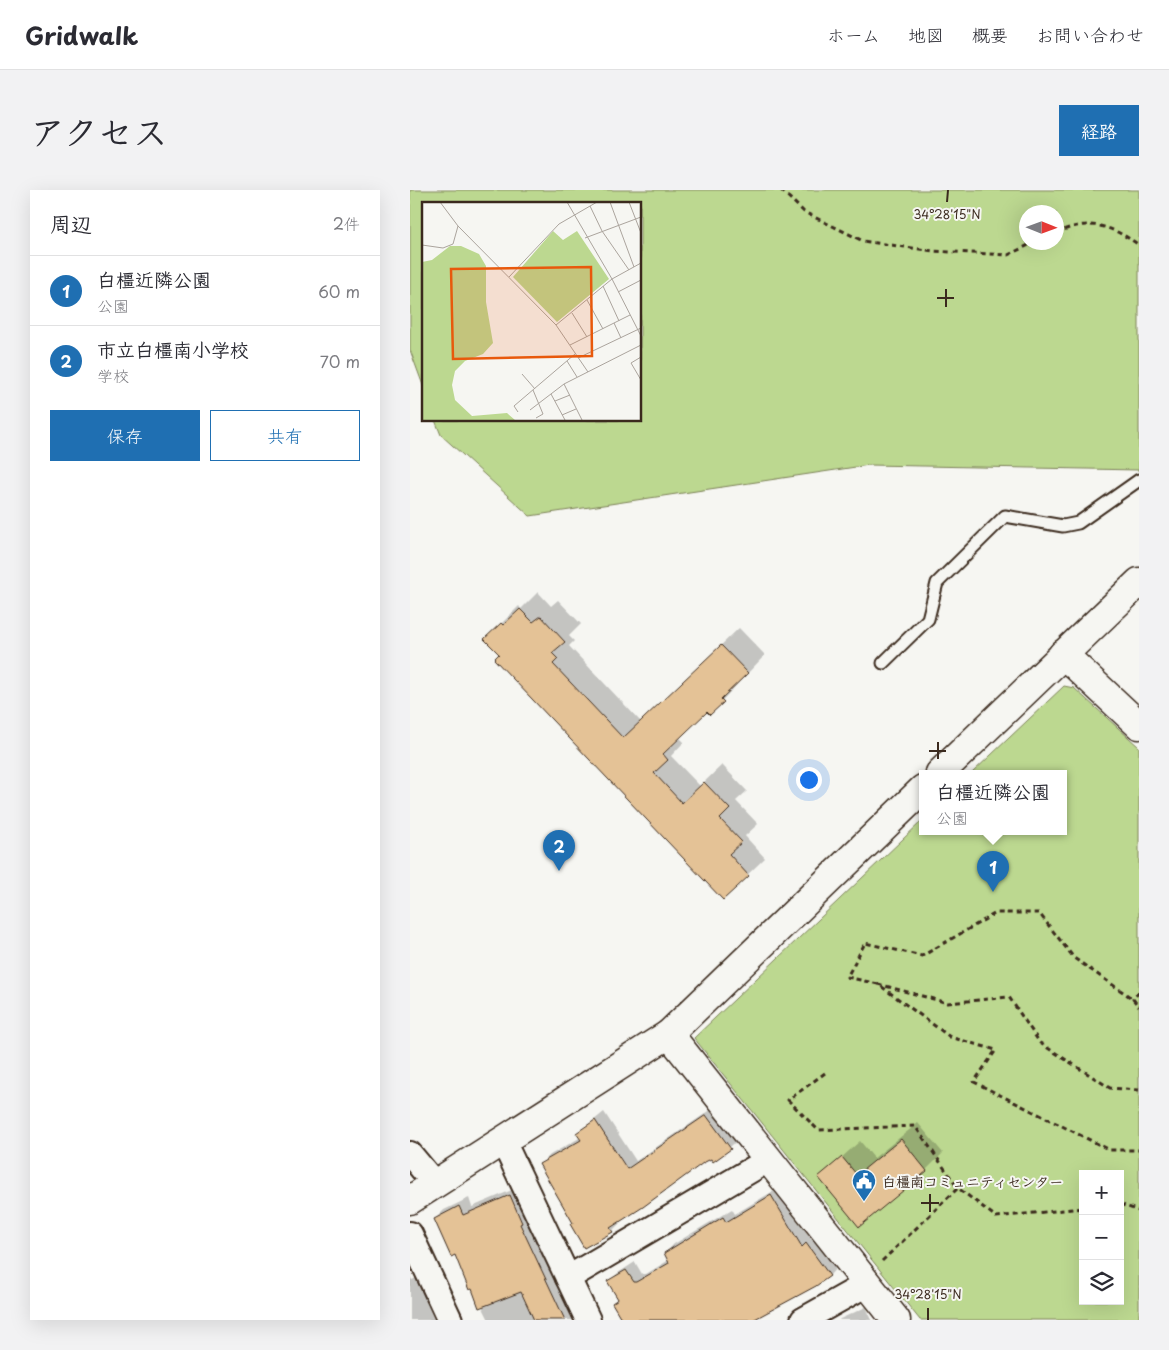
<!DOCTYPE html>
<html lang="ja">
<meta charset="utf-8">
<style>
:root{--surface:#fff;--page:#f2f2f3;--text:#2b2b33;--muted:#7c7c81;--line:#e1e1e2;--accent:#1f6fb2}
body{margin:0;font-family:"Playpen Sans","Klee One",sans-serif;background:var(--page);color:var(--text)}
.controls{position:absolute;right:15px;bottom:15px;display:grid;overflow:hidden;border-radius:0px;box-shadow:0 5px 20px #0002}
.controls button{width:45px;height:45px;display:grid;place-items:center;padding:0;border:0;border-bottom:1px solid var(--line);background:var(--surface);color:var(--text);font:25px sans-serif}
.compass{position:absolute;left:609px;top:15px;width:45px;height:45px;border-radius:50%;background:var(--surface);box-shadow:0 5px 20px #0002;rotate:91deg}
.you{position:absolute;left:398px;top:589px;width:18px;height:18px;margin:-12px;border:4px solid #fff;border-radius:50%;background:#1a73e8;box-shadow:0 0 0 8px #1a73e833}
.badge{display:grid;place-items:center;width:32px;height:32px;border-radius:50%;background:var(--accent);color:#fff;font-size:16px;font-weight:700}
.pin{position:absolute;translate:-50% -41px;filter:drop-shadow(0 1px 2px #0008)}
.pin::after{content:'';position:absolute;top:26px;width:18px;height:15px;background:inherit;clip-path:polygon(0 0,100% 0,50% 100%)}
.popup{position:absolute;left:509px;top:580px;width:148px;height:65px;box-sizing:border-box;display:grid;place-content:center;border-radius:0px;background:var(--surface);filter:drop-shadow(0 1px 4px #0005);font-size:16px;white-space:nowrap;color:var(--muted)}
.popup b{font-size:19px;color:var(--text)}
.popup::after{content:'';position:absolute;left:50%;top:100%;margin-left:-10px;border:10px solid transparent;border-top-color:var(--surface)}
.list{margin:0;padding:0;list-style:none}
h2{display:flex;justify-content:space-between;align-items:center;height:65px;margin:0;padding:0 20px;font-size:21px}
h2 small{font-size:16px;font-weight:400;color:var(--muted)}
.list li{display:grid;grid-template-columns:32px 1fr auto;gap:15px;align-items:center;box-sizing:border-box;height:70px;padding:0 20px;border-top:1px solid var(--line)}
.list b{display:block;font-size:19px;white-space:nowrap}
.list p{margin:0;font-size:16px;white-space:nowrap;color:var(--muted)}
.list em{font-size:16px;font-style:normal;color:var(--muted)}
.actions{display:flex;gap:10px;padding:15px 20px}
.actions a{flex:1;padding:11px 0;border:1px solid var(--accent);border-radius:0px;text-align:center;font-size:18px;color:var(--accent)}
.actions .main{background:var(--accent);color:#fff}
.icon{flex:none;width:28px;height:28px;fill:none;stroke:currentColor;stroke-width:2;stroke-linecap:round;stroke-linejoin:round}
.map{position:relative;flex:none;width:729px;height:1130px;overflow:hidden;border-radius:0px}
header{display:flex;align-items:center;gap:30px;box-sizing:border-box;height:70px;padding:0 25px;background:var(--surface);border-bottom:1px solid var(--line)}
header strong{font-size:24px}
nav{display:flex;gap:28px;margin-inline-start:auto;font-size:18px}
.intro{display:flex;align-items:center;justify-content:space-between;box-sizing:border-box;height:120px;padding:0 30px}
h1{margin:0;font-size:35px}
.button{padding:12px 22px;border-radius:0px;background:var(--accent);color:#fff;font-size:18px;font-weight:700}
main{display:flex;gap:30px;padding:0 30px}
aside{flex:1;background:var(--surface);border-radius:0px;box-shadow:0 5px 20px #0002}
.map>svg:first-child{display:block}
</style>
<header>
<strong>Gridwalk</strong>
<nav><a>ホーム</a><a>地図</a><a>概要</a><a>お問い合わせ</a></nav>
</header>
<div class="intro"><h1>アクセス</h1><a class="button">経路</a></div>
<main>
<aside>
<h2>周辺<small>2件</small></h2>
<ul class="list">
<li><span class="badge">1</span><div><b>白橿近隣公園</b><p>公園</p></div><em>60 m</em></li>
<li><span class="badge">2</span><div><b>市立白橿南小学校</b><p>学校</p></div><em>70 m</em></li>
</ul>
<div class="actions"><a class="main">保存</a><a>共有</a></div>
</aside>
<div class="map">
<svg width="729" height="1130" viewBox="0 0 729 1130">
<rect width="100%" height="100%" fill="#f6f6f2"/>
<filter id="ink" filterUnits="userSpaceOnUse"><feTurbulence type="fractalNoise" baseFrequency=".02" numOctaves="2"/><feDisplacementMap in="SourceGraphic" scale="10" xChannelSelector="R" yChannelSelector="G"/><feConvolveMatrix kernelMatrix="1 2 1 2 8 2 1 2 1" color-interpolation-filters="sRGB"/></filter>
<g filter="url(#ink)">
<g fill="#bcd890" stroke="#7c8157" fill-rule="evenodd">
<path d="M 0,0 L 729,0 L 729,280 L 459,275 L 120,326 L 31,245 L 25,230 L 230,230 L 230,14 L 14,14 L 14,198 L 0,160 ZM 616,22 L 646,22 L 646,52 L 616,52 Z"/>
<path d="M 654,496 L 664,498 L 729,557 L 729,1130 L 510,1130 L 284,848 L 513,630 L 513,641 L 653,641 L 653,583 L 562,583 ZM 673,984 L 710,984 L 710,1111 L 673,1111 Z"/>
</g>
<g fill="#0003">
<polygon points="128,402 141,416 148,410 171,434 159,446 164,451 159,456 231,532 329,438 355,465 300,523 297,520 269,547 274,552 261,566 290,596 312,575 337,601 326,611 348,634 335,646 355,668 313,708 76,449 109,416 111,419"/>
<polygon points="305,917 329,949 304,971 301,967 210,1030 211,1032 202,1041 164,1032 131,974 140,965 171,947 168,943 194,922 226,971"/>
<polygon points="508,933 533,963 516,980 449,1035 410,987 450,951 464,968"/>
<polygon points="109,997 168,1130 79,1130 46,1064 25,1029 34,1020 59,1008 62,1017"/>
<polygon points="370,997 401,1049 406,1045 428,1076 420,1085 376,1112 342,1130 217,1130 204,1113 209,1108 199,1091 208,1083 225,1072 232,1084 236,1084 259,1070 255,1063 264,1054 322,1019 325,1024"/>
<polygon points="0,1087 2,1090 8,1087 29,1130 0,1130"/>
<polygon points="456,1117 462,1130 429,1130 430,1129"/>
</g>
<g fill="#e4c296" stroke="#3b2a1e">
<polygon points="110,419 123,432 131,426 155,452 142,463 148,469 143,474 213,548 311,455 338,483 311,509 314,512 300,525 297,522 253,564 258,570 244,583 272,613 294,592 320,619 310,629 332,652 319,664 339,686 313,710 84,469 89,464 74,449 91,433 93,435"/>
<polygon points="296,925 321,959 303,972 301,969 293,973 233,1017 200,1038 203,1042 174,1058 160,1034 163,1033 129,974 171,950 166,943 185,930 217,979"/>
<polygon points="491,949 517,981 449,1037 408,987 432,967 447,985"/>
<polygon points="100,1005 112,1033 110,1034 155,1130 124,1130 111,1102 69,1118 62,1099 59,1100 45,1065 41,1067 24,1029 49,1016 53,1025"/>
<polygon points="361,1005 392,1057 396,1053 420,1086 406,1096 343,1130 212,1130 202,1113 208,1109 197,1091 216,1080 224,1092 226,1092 259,1073 254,1063 313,1027 316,1032"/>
</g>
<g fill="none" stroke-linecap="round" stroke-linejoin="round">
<g stroke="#3b2a1e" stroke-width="15">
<polyline id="service" points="473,473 518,429 527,393 595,326 653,336 668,333 729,290"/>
</g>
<g stroke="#3b2a1e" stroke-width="28">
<g id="minor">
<polyline points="93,951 178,1130"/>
<polyline points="0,964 25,994"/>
<polyline points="0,1044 40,1130"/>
<polyline points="158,1088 358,970"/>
<polyline points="393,1130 457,1094"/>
</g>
</g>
<g stroke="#3b2a1e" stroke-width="31">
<g id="tertiary">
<polyline points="653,464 729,535"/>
<polyline points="530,583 729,392"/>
<polyline points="259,844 486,1130"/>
<polyline points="0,1010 259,844 513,599"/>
</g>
</g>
<g stroke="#3b2a1e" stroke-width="3" stroke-dasharray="5 4" stroke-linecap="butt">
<polyline points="371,0 394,22 453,51 523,61 598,65 625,52"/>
<path d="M 646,43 C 679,28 700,35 729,55"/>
<polyline points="468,794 437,787 455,753 512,766 586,723 629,723 664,768 723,809"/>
<polyline points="729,802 723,809 729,817"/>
<polyline points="415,883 378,910 408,940 505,936 548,998"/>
<polyline points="729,900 700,898 630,853 599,807 538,813 468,794 540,847 586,860 564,892 700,960 729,960"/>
<polyline points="710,1014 729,1021"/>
<polyline points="472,1071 548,998 586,1027 673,1018"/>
</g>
<use href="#service" stroke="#f6f6f2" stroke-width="11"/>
<use href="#minor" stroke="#f6f6f2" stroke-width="24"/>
<use href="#tertiary" stroke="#f6f6f2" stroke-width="28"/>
</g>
</g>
<path fill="none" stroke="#3b2a1e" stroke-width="2" d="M 537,12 L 538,0M 527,108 L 544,108M 536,117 L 536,99M 519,561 L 536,561M 528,569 L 528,552M 511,1013 L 529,1013M 520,1022 L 520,1004M 518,1130 L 518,1118"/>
<defs>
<g id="civic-pin" transform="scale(1.25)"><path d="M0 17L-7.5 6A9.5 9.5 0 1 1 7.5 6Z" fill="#1f6fb2" stroke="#f6f6f2"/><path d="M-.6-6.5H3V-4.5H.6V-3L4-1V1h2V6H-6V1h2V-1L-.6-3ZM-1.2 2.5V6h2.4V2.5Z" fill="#fff"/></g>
</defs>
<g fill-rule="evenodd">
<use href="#civic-pin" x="454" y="991"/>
</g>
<g text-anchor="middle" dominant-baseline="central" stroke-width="4" stroke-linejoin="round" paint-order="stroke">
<g font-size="14" font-weight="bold" fill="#3b2a1e" stroke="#f6f6f2" text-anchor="start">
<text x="472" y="991">白橿南コミュニティセンター</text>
</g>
</g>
<g transform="translate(12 12)">
<rect width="219" height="219" fill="#f6f6f2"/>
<path d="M 131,29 L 141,38 L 155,29 L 187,77 L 135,120 L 91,75 ZM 28,44 L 39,44 L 57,52 L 64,64 L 64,100 L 71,141 L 61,152 L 43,159 L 33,169 L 30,183 L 33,198 L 50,214 L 85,211 L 93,218 L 0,218 L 0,60 L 10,58 Z" fill="#bcd890"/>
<path fill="none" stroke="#aba49d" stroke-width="1" d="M 18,0 L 36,24 L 134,123 L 166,170M 145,0 L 190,77 L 219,134M 188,0 L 212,65M 207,0 L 219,31M 168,4 L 180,29 L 207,68M 163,36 L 219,15M 0,43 L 21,46 L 31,42 L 36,24M 87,75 L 137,22 L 175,0M 181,84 L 197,119M 196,90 L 219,78M 165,98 L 181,127M 150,111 L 165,135M 192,121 L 199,136M 134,123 L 190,77 L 219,61M 148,143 L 208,113M 219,155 L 209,161 L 219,178M 156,156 L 219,126M 145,159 L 155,175M 100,172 L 113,187M 142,182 L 160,218M 111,188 L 121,212 L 114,216M 129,192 L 143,218M 133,199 L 148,193M 108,208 L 142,182 L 219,143M 96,210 L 92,204 L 153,152M 140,213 L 154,207"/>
<path fill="#e8590c" fill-opacity="0.15" stroke="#e8590c" stroke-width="2.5" d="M 169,65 L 170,154 L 31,157 L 29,67 Z"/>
<rect width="219" height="219" fill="none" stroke="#3b2a1e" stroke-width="2.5"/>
</g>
<g font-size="12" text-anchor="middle" fill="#3b2a1e" stroke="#f6f6f2" stroke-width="4" stroke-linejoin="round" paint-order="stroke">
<text x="537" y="29">34°28'15"N</text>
<text x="518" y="1109">34°28'15"N</text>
</g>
</svg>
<div class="controls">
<button>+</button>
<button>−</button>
<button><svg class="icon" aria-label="layers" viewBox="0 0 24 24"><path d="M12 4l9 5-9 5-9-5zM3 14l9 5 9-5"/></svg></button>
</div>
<svg class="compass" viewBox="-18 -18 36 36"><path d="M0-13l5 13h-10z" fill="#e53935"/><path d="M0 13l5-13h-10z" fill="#7c7c81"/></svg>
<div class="you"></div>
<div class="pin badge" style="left:583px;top:702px">1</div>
<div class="popup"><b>白橿近隣公園</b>公園</div>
<div class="pin badge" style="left:149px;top:681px">2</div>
</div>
</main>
